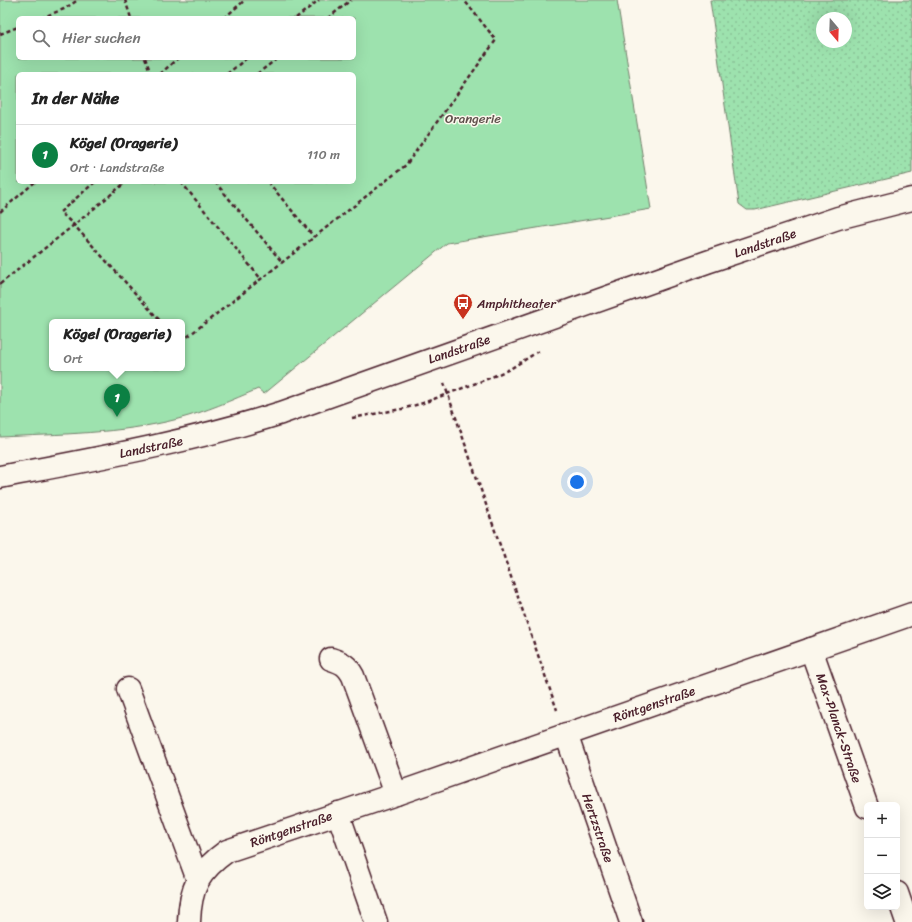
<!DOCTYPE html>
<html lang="de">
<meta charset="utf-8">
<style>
:root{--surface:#fff;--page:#f2f2f2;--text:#222;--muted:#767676;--line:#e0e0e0;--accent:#0b8043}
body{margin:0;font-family:Sriracha,sans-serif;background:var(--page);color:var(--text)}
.controls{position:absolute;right:12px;bottom:12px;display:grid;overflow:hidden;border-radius:6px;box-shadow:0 4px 16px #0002}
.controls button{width:36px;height:36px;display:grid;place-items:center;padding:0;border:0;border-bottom:1px solid var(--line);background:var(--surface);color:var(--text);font:20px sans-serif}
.compass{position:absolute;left:816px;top:12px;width:36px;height:36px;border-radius:50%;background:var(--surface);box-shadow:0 4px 16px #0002;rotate:161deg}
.you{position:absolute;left:577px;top:482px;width:14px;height:14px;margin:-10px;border:3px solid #fff;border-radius:50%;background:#1a73e8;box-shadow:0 0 0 6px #1a73e833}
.badge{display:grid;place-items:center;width:26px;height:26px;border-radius:50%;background:var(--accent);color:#fff;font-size:13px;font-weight:700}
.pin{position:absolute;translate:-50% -33px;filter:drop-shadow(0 1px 2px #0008)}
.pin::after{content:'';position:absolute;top:21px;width:14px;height:12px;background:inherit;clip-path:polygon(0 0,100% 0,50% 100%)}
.popup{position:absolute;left:49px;top:319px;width:136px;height:52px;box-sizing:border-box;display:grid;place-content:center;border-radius:6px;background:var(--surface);filter:drop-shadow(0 1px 3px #0005);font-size:13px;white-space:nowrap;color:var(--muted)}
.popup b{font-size:15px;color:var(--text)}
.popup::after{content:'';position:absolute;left:50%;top:100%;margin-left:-8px;border:8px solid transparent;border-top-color:var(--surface)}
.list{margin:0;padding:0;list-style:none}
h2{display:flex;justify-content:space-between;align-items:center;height:52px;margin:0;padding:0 16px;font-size:17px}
h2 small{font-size:13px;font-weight:400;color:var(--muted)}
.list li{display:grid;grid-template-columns:26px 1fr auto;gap:12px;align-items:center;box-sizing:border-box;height:60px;padding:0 16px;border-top:1px solid var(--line)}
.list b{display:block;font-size:15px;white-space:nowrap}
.list p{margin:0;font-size:13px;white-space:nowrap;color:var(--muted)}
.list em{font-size:13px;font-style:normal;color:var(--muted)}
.icon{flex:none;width:22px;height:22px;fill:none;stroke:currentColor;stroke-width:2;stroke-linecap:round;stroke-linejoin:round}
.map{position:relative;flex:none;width:912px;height:922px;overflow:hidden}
.search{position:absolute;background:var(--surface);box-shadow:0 4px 16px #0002;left:16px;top:16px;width:340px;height:44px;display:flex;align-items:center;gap:10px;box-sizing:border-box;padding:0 14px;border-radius:6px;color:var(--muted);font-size:15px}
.panel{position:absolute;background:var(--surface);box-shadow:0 4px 16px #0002;left:16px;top:72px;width:340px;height:112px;border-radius:6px}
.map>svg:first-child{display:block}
</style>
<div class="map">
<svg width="912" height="922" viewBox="0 0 912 922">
<defs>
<pattern id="garden-dots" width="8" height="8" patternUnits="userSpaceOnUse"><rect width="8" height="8" fill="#9de2ae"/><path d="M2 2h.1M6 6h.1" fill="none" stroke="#89c196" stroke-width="1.8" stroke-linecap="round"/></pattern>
</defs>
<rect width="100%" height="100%" fill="#fbf7ec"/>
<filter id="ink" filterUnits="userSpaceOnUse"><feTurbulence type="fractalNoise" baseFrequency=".025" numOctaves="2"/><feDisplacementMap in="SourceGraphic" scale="8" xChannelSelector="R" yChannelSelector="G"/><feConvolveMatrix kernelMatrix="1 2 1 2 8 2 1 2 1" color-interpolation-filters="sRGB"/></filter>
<g filter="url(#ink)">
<path fill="#9de2ae" stroke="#74806c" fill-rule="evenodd" d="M 0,0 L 617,0 L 651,209 L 447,243 L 264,394 L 258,389 C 232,400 205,412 178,419 C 120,434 59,434 0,437 ZM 18,18 L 354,18 L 354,58 L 18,58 ZM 18,74 L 354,74 L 354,182 L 18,182 ZM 52,322 L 182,322 L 182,368 L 52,368 Z"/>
<path fill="url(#garden-dots)" stroke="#74806c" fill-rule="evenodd" d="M 710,0 L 912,0 L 912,173 L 755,210 L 747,210 L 739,204 ZM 822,18 L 846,18 L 846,42 L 822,42 Z"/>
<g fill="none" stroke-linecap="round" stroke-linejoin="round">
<g stroke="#4a1f2b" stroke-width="25">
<g id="minor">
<polyline points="811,649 867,807"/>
<path d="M 331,659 C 343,663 347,665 353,676 L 396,794"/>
<polyline points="128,689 198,880"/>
<polyline points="566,734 631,922"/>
<polyline points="338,813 376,922"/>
<polyline points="897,893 907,922"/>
<path d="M 189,922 C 190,887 199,871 227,851 L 396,794 L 912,614"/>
</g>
</g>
<g stroke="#4a1f2b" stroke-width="25">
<path id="major" d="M 0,477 C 94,459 190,442 281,413 L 707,262 L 838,218 L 912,199"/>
</g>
<g stroke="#4a1f2b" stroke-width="2.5" stroke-dasharray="4 3" stroke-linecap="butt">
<polyline points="125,0 131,18"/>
<polyline points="41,18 64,9 78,0"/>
<polyline points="224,18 245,0"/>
<polyline points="296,18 319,0"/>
<polyline points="328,18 351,0"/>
<polyline points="0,34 18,27"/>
<polyline points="145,58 151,74"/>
<polyline points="160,74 178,58"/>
<polyline points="227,74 247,58"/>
<polyline points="257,74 278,58"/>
<polyline points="95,182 60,212 74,225 161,322"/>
<polyline points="181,182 261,279"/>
<polyline points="215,182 282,262"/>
<polyline points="268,182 314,237"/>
<polyline points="0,212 35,182"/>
<polyline points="0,284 74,225 126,182"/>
<polyline points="182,341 406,165 496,40 464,0"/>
<polyline points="444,383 557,710"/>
<polyline points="352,418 402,409 423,403 487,379 510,369 539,351"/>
</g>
<use href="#minor" stroke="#fbf7ec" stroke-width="22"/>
<use href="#major" stroke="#fbf7ec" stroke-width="22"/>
</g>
</g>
<defs>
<g id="bus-pin" transform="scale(1)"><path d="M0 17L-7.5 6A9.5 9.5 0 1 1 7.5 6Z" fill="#c8321e" stroke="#fbf7ec"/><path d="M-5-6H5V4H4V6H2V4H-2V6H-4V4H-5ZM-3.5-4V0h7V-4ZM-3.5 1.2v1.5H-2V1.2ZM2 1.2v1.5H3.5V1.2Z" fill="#fff"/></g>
</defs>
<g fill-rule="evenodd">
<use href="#bus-pin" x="463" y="303"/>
</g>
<g text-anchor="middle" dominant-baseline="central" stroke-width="3" stroke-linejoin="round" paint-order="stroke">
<g font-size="13" fill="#5f504c" stroke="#fbf7ec">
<text x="473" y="118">Orangerie</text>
</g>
<g font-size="13" fill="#4a1f2b" stroke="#fbf7ec">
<text transform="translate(765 243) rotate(-19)">Landstraße</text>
<text transform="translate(459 349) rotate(-19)">Landstraße</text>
<text transform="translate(151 447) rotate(-12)">Landstraße</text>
<text transform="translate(654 704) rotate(-19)">Röntgenstraße</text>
<text transform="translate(839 728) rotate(71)">Max-Planck-Straße</text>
<text transform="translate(598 828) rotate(71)">Hertzstraße</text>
<text transform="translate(291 829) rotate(-19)">Röntgenstraße</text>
</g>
<g font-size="13" fill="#4a1f2b" stroke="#fbf7ec" text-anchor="start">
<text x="477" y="303">Amphitheater</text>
</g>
</g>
</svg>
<div class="controls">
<button>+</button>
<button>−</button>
<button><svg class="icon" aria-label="layers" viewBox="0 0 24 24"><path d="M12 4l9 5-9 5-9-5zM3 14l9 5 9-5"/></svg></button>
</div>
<svg class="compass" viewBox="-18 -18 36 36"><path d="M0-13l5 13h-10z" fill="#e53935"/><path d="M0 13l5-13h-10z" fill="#767676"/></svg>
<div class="you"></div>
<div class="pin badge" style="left:117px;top:417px">1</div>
<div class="popup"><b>Kögel (Oragerie)</b>Ort</div>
<div class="search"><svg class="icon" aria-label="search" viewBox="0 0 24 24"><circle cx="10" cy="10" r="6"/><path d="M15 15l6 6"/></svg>Hier suchen</div>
<section class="panel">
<h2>In der Nähe<small></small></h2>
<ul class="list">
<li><span class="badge">1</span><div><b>Kögel (Oragerie)</b><p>Ort · Landstraße</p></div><em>110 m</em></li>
</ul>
</section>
</div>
